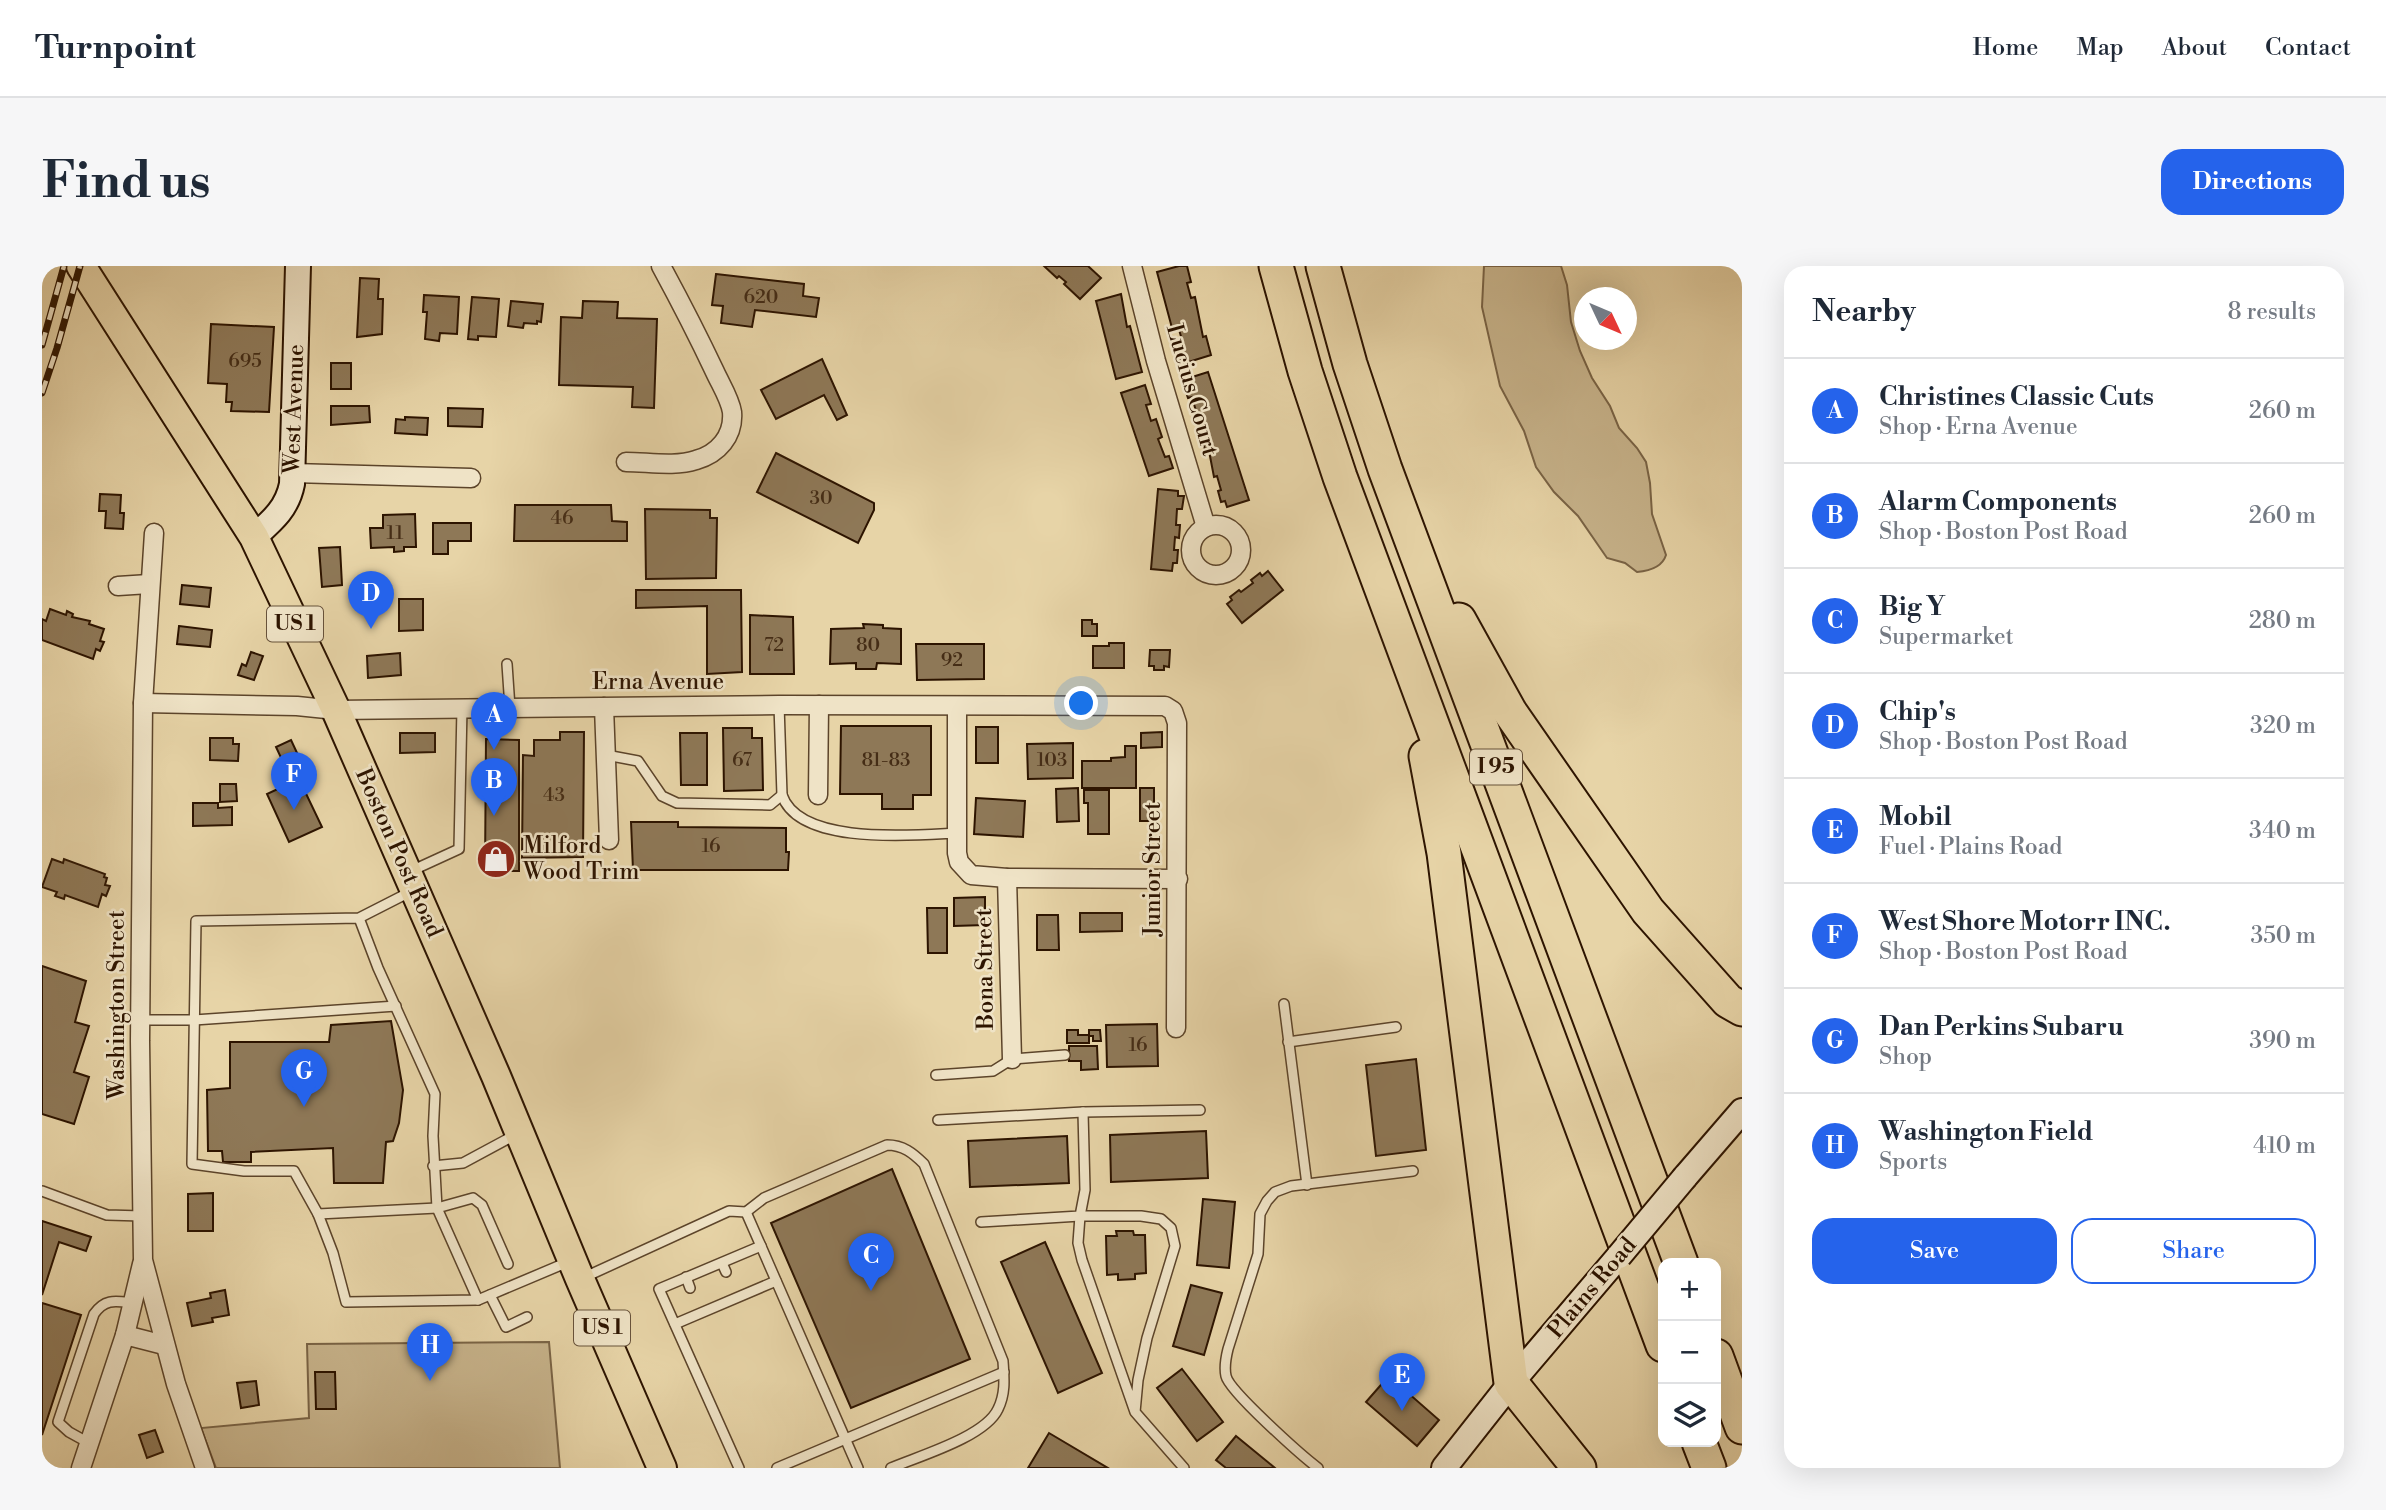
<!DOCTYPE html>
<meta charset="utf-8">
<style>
:root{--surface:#fff;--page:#f6f6f7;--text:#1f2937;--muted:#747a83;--line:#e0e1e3;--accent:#2563eb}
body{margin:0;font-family:"Libre Bodoni",serif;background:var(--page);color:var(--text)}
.controls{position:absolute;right:21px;bottom:21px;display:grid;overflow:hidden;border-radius:14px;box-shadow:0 7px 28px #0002}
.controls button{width:63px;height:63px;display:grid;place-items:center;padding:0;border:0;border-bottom:2px solid var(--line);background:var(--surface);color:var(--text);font:35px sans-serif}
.compass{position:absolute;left:1532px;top:21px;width:63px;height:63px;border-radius:50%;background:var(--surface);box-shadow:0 7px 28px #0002;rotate:134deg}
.you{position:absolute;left:1040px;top:438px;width:24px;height:24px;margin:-18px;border:5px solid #fff;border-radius:50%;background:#1a73e8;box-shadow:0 0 0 10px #1a73e833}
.badge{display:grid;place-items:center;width:46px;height:46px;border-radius:50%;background:var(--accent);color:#fff;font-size:23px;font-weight:700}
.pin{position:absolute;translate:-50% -58px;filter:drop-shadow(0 2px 4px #0008)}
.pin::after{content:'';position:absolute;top:37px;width:24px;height:21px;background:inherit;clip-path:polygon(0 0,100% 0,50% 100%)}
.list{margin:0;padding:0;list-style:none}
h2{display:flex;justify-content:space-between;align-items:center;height:91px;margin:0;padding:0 28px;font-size:30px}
h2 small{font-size:23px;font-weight:400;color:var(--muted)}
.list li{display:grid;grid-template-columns:46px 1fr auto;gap:21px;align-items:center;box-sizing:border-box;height:105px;padding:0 28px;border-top:2px solid var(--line)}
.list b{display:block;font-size:26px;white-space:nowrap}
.list p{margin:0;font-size:23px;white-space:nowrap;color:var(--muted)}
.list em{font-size:23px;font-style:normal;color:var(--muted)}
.actions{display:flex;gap:14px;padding:21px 28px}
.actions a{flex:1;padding:16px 0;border:2px solid var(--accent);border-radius:21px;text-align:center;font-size:24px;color:var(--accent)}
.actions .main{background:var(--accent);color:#fff}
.icon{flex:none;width:38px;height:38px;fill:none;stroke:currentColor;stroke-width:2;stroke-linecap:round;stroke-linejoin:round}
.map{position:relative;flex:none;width:1700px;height:1202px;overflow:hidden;border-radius:21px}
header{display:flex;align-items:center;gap:42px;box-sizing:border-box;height:98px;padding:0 35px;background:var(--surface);border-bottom:2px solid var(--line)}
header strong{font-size:33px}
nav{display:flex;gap:38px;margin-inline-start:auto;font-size:24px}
.intro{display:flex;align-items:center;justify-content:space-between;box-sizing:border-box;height:168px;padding:0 42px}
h1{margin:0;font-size:49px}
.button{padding:18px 32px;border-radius:21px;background:var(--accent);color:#fff;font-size:24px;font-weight:700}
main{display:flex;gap:42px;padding:0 42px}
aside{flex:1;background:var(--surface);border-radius:21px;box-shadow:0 7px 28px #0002}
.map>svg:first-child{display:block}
</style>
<header>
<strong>Turnpoint</strong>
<nav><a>Home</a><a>Map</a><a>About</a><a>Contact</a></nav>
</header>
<div class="intro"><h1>Find us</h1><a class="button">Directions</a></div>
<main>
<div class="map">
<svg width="1700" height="1202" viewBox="0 0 1700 1202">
<rect width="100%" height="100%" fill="#e7d4a7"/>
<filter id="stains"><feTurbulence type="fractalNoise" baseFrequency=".00286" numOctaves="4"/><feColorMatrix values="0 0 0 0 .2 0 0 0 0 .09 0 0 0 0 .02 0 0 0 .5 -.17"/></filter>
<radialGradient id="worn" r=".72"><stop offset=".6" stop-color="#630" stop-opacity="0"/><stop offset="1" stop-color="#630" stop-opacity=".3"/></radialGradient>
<g fill="#c7b38b" stroke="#7a6446" stroke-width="2">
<path d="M 1442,0 L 1519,0 L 1525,19 L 1529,56 L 1538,85 L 1550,112 L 1568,140 L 1577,162 L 1595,182 L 1604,196 L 1608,217 L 1610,248 L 1624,289 C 1620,302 1607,305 1595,306 L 1583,297 L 1565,292 L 1536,250 L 1512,226 L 1494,201 L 1482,165 L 1458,120 L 1440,41 Z"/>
<polygon points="507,1076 518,1202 174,1202 159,1162 267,1152 265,1078"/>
</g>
<g fill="#8e7857" stroke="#2d1400" stroke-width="2">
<polygon points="1002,0 1046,0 1059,12 1038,33 1022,18 1024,16 1017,10 1015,12"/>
<polygon points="1137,0 1145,0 1149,16 1145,17 1149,32 1153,31 1161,71 1164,70 1169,89 1140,98 1134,76 1140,74 1136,60 1130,62 1115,6"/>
<polygon points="674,8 762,18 761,30 777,32 774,51 713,44 710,61 679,57 681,40 670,39"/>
<polygon points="318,12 337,13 336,33 341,33 340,68 315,71"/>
<polygon points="1079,28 1085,61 1088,60 1100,106 1074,113 1054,35"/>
<polygon points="382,29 417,31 415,68 398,67 397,75 383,73 385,46 381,46"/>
<polygon points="430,31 457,33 454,71 436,70 436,74 426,73"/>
<polygon points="469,35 501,38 499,56 495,55 495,58 482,57 481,62 466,60"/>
<polygon points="541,35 576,36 575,52 615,53 612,142 590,141 591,121 517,119 519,51 540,52"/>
<polygon points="169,58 232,61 227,146 189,145 190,136 184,136 185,118 166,117"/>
<polygon points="780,93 805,149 795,154 782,129 734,153 719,124"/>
<rect x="289" y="97" width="20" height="26"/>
<polygon points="1166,106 1207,234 1185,241 1183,235 1179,236 1176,225 1179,224 1175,210 1172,211 1167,185 1164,187 1160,174 1163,173 1158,157 1154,158 1150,146 1154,145 1150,131 1146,132 1142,120 1146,118 1144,113"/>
<polygon points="1103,119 1109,138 1104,139 1109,155 1114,153 1120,171 1116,173 1123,191 1127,190 1131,202 1107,210 1079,127"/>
<polygon points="289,140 327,140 328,156 289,159"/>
<polygon points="406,142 441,143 440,161 406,160"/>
<polygon points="363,151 386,152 385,169 353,167 354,153 363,154"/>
<polygon points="734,187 832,237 832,244 816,277 715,226"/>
<polygon points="1116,223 1136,225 1136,230 1142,230 1140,243 1135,243 1134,259 1138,259 1137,272 1133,271 1132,284 1136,284 1135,297 1131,297 1130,305 1109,303"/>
<polygon points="58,228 79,229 78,247 82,247 81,263 63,262 64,245 57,245"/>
<polygon points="473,239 569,239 570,255 585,256 585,275 472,275"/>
<polygon points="603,243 668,244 668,252 675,252 674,312 604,313"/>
<polygon points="373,248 374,281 362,281 362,285 352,286 352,281 329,282 328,262 341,262 341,249"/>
<polygon points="391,257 429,257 429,275 406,275 406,288 391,288"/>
<polygon points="298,281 300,319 280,321 277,282"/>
<polygon points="1226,305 1241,324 1200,357 1185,338 1190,334 1188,331 1197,324 1199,326 1211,317 1209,314 1218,307 1220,310"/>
<polygon points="140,319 169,322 167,341 138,338"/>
<polygon points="594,324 699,324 700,406 665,408 665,340 594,342"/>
<polygon points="357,333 381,333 381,364 357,365"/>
<polygon points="8,343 24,349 25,345 31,348 30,351 48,355 47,358 62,363 58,375 62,376 58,385 54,383 51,393 0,374 0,353 4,355"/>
<polygon points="708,349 751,351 752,408 708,408"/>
<polygon points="1040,354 1050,354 1050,358 1055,358 1055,370 1040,370"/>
<polygon points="821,358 841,359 841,362 859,363 859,398 835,397 834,403 814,403 814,397 788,398 789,363 822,362"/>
<polygon points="137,360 170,364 168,381 135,378"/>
<polygon points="1067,377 1082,377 1082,402 1051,402 1051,380 1067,380"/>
<polygon points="874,378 942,378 942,413 875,414"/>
<polygon points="1108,384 1128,384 1127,401 1122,400 1122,404 1112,404 1112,400 1107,400"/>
<polygon points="209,386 221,390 212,414 196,409 200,398 204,400"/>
<polygon points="358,387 359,409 326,412 325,390"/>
<polygon points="799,460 889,460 889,529 871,529 871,543 840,543 840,528 798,528"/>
<rect x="934" y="461" width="22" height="36"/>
<polygon points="681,462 710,462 710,472 720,472 721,524 682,525"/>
<polygon points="518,466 542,466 541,591 480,592 481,489 492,490 492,474 518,474"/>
<polygon points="1120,466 1120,481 1099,482 1099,467"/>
<polygon points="358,467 393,467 393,486 358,487"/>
<polygon points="638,467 665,467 665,519 639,519"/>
<polygon points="168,472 191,472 191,478 197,478 196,495 168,494"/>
<polygon points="444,473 477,474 477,605 443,605"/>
<polygon points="249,474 256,489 241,496 234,481"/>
<polygon points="1031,477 1031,512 986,513 985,478"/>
<polygon points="1083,480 1094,480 1094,522 1040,522 1040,495 1069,495 1069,492 1083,491"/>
<polygon points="257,513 280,561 247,576 225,528"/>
<polygon points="178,518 194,518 195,535 178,536"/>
<polygon points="1036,522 1037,555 1015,556 1014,523"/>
<rect x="1098" y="522" width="14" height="33"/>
<polygon points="1042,524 1067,524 1067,568 1046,568 1046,537 1042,537"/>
<polygon points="934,532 983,535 981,571 932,568"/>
<polygon points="151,537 176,537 176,542 190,541 190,559 151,560"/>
<polygon points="589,556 636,556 636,561 744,562 744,586 747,586 746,604 591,604"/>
<polygon points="10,593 21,597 22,593 63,608 62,611 65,612 63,619 68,620 64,630 60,628 56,641 23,629 22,633 13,630 15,626 0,621"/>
<polygon points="943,631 943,659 912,660 912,632"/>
<polygon points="885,642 905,642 905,687 886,687"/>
<polygon points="1038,647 1080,647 1080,665 1038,666"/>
<polygon points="995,649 1016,649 1017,684 995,684"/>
<polygon points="0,700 44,715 33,756 47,760 32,806 47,811 32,858 0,848"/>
<polygon points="349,755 361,824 357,857 351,875 344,876 341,917 292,917 291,882 209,886 209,896 181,896 180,885 166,885 165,824 188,822 188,776 287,776 289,759"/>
<polygon points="1115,758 1116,800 1065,801 1064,759"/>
<polygon points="1025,764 1036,764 1036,769 1047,769 1047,764 1058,764 1059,775 1051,775 1051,770 1047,770 1047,777 1025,777"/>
<polygon points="1027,780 1055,780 1056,803 1039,804 1039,795 1027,795"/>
<polygon points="1374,793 1384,884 1334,890 1324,799"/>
<polygon points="1164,865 1166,912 1069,916 1068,869"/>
<polygon points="1025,870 1027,917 928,921 926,875"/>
<polygon points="850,903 928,1093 809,1142 729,957"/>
<polygon points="171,927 171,965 146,965 146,928"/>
<polygon points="1161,933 1193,936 1187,1002 1155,999"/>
<polygon points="0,955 49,971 44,985 17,976 0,1029"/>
<polygon points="1074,965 1091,965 1092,969 1103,969 1104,1007 1093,1008 1093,1013 1076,1014 1076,1008 1065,1009 1064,970 1075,970"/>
<polygon points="1003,976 1060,1107 1016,1127 959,996"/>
<polygon points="1149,1019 1180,1027 1162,1089 1131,1080"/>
<polygon points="183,1024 187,1049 170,1052 171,1056 150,1060 145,1037 169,1032 168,1027"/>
<polygon points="0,1037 39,1049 0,1169"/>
<polygon points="1140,1103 1181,1156 1155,1175 1115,1122"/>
<polygon points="273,1106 293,1106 294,1143 274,1143"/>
<polygon points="1345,1112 1355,1121 1357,1119 1397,1154 1375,1180 1324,1136"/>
<polygon points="214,1115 217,1139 199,1142 195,1117"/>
<polygon points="113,1164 121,1186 105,1192 97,1169"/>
<polygon points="1007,1167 1066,1202 986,1202"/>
<polygon points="1194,1170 1233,1202 1184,1202 1174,1194"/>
</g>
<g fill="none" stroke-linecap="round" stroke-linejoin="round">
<g stroke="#5c442a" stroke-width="12">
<g id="lane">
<polyline points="465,398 468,442"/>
<path d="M 737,439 L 740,529 C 757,580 872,569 915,567"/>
<polyline points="564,489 596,495 620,530 635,537 728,539 740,529"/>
<polyline points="369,605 417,583 420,442"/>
<polyline points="317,652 336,702 393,828 391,870 395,942 436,1034 304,1036 291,987 276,948 252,905 202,905 150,898 154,655 317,652 368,626"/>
<polyline points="1242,738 1265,919"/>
<polyline points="98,754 152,754 354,740"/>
<polyline points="1246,776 1354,761"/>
<polyline points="894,809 951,805 970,793 1023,789"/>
<polyline points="896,854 1041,846 1158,844"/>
<polyline points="391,900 421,897 473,869"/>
<polyline points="0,925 65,949 100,950"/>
<polyline points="704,946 816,1202"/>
<polyline points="276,948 395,942 431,932 440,939 466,998"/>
<polyline points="939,956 1038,950 1043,924 1041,846"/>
<polyline points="680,997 684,1006"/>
<path d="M 543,1011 L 687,945 L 704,946 L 722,932 L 845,879 C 861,879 871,887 882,898 L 961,1095 C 962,1111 964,1127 956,1143 C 943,1171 877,1190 849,1202"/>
<polyline points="644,1011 648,1022"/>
<polyline points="448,1029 464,1061 485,1051"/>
<polyline points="436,1034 526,996"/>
<polyline points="633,1058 734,1015"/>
<polyline points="1093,1146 1096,1114 1105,1072 1133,980 1129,962 1119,953 1099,950 1038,950 1036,977 1040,994 1093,1146 1142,1202"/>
<path d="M 47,1177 L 27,1166 L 16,1156 L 52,1048 C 63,1032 74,1035 91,1037"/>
<polyline points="697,1202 617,1023 719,980"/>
<polyline points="735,1202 962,1106"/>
<path d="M 1276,1202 C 1260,1190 1187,1125 1184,1110 C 1182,1101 1184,1091 1186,1083 L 1216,988 L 1218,948 L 1225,935 L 1233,926 L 1249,920 L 1371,905"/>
</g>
</g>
<g stroke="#5c442a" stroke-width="21">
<g id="street">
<polyline points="1090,0 1114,95 1164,261"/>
<path d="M 584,196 C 606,196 633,201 654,194 C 676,188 692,170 690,146 C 688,133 679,119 673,106 C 656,70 638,35 619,0"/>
<polyline points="251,207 429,212"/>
<circle cx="1174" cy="284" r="25"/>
<polyline points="112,267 101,437 98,775 101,994 134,1118 163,1202"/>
<polyline points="76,320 107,318"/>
<polyline points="101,437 255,440 294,444 737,439 1123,440 1131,445 1135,457 1134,762"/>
<polyline points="915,440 915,587 917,596 929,609 965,612 1136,613"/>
<polyline points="562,441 567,574"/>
<polyline points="776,529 777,439"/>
<polyline points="965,612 970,793"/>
<polyline points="83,1069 122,1079"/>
<polyline points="39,1202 83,1069 100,998"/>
</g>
</g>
<g stroke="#2d1400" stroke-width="28">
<g id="secondary">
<path d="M 212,271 C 230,255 245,243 250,218 L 256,0"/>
<polyline points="1643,911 1700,845"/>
<polyline points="1402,1202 1469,1117 1577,990"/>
</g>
</g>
<g stroke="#2d1400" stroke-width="32">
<polyline id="primary" points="39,0 212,271 294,444 454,810 538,1013 620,1202"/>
</g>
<g stroke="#2d1400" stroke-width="37">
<g id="highway">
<polyline points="1234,0 1263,105 1298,211 1621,1079"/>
<polyline points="1281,0 1308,98 1343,203 1639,997"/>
<polyline points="1417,354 1468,446 1606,645 1686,735 1700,743"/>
<polyline points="1384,490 1402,587 1469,1117 1537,1202"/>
<polyline points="1674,1090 1700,1161"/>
<polyline points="1657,1176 1667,1202"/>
</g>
</g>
<use href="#lane" stroke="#efe3c6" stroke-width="9"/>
<use href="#street" stroke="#efe3c6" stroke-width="18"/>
<use href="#secondary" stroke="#efe3c6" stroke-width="24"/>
<use href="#primary" stroke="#e7d4a7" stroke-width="28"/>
<use href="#highway" stroke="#e7d4a7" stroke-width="33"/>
<g stroke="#2d1400" stroke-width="7">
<g id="rail">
<polyline points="0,79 22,0"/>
<polyline points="0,127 15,82 38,0"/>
</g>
</g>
<use href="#rail" stroke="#efe3c6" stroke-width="4.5" stroke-dasharray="13" stroke-linecap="butt"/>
<g stroke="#2d1400" stroke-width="28" stroke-linecap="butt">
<polyline id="secondary-bridge" points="1577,990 1643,911"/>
</g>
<use href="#secondary-bridge" stroke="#efe3c6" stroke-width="24"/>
</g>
<defs>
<g id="shop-disc" transform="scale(2.0125)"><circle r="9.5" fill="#8f2418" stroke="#efe3c6"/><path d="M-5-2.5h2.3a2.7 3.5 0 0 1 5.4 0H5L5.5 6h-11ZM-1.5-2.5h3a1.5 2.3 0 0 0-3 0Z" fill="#fff"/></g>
</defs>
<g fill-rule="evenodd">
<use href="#shop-disc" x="454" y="593"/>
</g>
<g text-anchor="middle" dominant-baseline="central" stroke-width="5" stroke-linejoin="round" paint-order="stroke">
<g font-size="19" fill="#452d16">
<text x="719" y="31">620</text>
<text x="203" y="95">695</text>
<text x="779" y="232">30</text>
<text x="520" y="252">46</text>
<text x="353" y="267">11</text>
<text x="732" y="379">72</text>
<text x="826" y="379">80</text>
<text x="910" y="394">92</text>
<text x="700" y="494">67</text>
<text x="844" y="494">81-83</text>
<text x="1010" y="494">103</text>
<text x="512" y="529">43</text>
<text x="669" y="580">16</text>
<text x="1096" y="779">16</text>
</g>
<g fill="#efe3c6" stroke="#67523b" stroke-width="2">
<rect x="225" y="340.5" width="56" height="35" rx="5"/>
<rect x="1428" y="483.5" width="52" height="35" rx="5"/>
<rect x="532" y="1044.5" width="56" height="35" rx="5"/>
</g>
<g font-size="21" font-weight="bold" fill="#2d1400">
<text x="253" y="358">US 1</text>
<text x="1454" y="501">I 95</text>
<text x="560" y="1062">US 1</text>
</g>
<g font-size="23" fill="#2d1400" stroke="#efe3c6">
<text transform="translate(1150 124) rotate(74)">Lucius Court</text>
<text transform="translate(252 143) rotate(-88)">West Avenue</text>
<text x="616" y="416">Erna Avenue</text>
<text transform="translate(357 587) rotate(66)">Boston Post Road</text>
<text transform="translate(1111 603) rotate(-90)">Junior Street</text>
<text transform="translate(943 703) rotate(-91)">Bona Street</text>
<text transform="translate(75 739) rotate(-90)">Washington Street</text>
<text transform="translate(1550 1022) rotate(-50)">Plains Road</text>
</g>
<g font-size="23" fill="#2d1400" stroke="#efe3c6" text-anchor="start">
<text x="481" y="580">Milford<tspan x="481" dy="26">Wood Trim</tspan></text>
</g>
</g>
<rect width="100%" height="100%" filter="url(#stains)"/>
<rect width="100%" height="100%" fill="url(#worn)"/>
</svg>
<div class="controls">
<button>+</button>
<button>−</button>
<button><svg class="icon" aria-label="layers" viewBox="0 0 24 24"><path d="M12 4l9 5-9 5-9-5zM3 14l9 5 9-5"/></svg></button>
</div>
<svg class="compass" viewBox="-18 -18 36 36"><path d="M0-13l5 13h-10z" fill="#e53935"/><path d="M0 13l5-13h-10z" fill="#747a83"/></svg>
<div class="you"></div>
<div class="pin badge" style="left:452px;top:484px">A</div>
<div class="pin badge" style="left:452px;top:550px">B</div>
<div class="pin badge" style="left:829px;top:1025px">C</div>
<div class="pin badge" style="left:329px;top:363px">D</div>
<div class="pin badge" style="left:1360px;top:1145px">E</div>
<div class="pin badge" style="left:252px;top:544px">F</div>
<div class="pin badge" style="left:262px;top:841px">G</div>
<div class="pin badge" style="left:388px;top:1115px">H</div>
</div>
<aside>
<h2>Nearby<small>8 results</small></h2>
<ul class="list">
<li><span class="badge">A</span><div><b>Christines Classic Cuts</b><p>Shop · Erna Avenue</p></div><em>260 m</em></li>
<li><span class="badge">B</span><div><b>Alarm Components</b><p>Shop · Boston Post Road</p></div><em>260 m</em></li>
<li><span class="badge">C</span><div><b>Big Y</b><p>Supermarket</p></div><em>280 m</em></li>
<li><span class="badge">D</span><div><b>Chip's</b><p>Shop · Boston Post Road</p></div><em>320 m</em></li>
<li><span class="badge">E</span><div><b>Mobil</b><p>Fuel · Plains Road</p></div><em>340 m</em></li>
<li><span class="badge">F</span><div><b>West Shore Motorr INC.</b><p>Shop · Boston Post Road</p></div><em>350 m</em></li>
<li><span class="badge">G</span><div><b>Dan Perkins Subaru</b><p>Shop</p></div><em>390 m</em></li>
<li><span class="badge">H</span><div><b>Washington Field</b><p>Sports</p></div><em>410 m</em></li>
</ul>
<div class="actions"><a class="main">Save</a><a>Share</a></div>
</aside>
</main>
